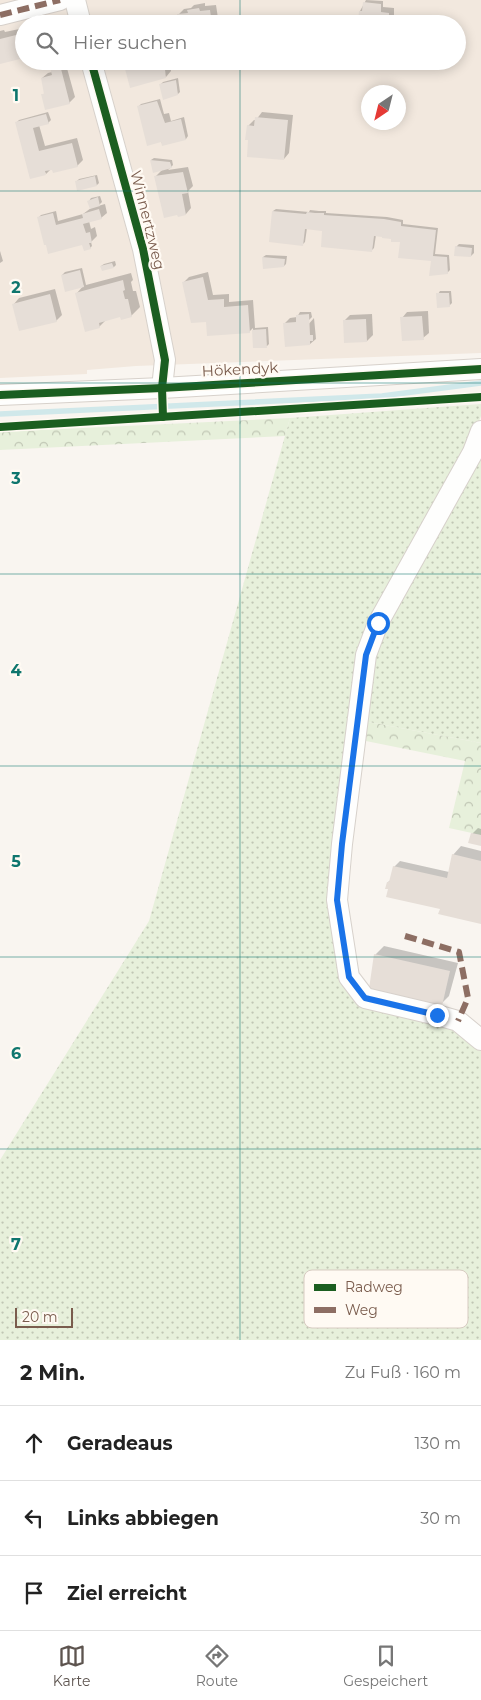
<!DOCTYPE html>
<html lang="de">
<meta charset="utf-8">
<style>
:root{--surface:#fff;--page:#f6f6f6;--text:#222;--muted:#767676;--line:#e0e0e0;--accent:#5d544f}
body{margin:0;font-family:Montserrat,sans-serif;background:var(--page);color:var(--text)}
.compass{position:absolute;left:361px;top:85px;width:45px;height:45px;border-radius:50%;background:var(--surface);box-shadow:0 2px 12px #0003;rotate:215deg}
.scale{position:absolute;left:15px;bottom:12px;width:58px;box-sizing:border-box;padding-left:5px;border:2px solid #7a5c4d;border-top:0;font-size:14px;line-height:18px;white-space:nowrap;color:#7a5c4d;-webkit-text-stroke:4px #fffaf3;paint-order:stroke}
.stop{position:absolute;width:15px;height:15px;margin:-11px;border:4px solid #1a73e8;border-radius:50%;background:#fff}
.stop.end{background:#1a73e8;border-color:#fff;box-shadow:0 1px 5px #0008}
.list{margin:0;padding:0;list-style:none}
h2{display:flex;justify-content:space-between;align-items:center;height:65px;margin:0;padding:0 20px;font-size:21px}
h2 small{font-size:16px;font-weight:400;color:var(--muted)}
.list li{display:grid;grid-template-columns:32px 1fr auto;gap:15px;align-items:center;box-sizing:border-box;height:75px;padding:0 20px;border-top:1px solid var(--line)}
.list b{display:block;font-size:19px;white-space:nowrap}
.list em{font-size:16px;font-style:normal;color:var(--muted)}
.icon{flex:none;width:28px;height:28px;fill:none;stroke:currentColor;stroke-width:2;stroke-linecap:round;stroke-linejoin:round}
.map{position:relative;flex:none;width:481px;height:1340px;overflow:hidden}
.search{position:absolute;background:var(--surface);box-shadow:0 2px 12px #0003;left:15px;right:15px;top:15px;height:55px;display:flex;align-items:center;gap:12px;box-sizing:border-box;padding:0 18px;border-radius:28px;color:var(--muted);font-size:19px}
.sheet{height:290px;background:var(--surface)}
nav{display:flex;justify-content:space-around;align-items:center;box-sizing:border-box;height:70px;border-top:1px solid var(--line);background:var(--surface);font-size:14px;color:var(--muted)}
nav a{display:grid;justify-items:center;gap:2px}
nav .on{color:var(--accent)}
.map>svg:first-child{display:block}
</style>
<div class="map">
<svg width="481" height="1340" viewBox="0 0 481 1340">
<defs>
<pattern id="grass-dots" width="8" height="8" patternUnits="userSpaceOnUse" patternTransform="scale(1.25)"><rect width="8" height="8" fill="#e7f0db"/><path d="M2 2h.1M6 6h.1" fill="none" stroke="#c0c6b4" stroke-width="1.8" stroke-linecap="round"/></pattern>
<pattern id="forest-crowns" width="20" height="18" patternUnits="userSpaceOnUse" patternTransform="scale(1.25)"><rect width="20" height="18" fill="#e7f0db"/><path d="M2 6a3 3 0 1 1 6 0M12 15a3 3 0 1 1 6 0" fill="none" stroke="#c0c6b4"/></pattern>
</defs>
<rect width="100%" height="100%" fill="#f9f5f0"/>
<path fill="#f2e8de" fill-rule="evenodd" d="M 0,0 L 481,0 L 481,353 L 136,366 L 87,370 L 87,374 L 0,378 ZM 24,24 L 457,24 L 457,61 L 24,61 ZM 368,92 L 398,92 L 398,122 L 368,122 Z"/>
<g fill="url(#grass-dots)">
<polygon points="481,404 481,416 466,456 370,632 331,887 351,995 460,1030 481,1051 481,1340 0,1340 0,1160 149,921 290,418"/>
<polygon points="481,444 481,743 363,721 369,672 382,630"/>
</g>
<g fill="url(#forest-crowns)">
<polygon points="290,418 285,436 0,450 0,432"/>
<polygon points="363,721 481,743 481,835 449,828 465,761 361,740"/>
</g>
<g fill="#0003">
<polygon points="366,0 383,1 383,7 394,8 394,24 360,24 360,11"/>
<polygon points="205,3 205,6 216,5 218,18 223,22 222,24 180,24 178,15 184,9 191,8 194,5"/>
<polygon points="57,17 59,24 34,24 35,22"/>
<polygon points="24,28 24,57 0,63 0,31 4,30 5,32"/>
<polygon points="36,61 65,61 75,97 69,103 43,95 45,92 42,78 48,73 52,72 50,63"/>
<polygon points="124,61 170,61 171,71 166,77"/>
<polygon points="178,78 180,92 178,94 160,85 163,82"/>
<polygon points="160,99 164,114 169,113 171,121 184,117 188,136 186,139 163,145 139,106 141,104"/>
<polygon points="48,112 51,120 48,123 39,125 45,146 77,138 83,160 77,166 51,169 46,174 17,122 19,120"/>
<polygon points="262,112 293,115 289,153 284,159 248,126 254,120 256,120"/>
<polygon points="154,158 172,160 173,165 168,170 188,167 193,186 188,191 191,208 186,214 179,216 155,177 163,169 154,171 151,160"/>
<polygon points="97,175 99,183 97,185 76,182 79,179"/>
<polygon points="100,196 102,202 98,206 105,204 107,213 101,218 89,221 91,229 95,227 97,236 91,242 92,246 90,248 38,218 41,215 56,211 58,221 83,214 91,208 89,201 91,198"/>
<polygon points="276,209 309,212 310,210 319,211 326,211 326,213 387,217 403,220 403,224 438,228 435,254 449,255 450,270 447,273 432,260 401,241 393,238 376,235 374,248 372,250 324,230 307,228 305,242 303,244 271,241 273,211"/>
<polygon points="459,244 474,245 474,253 471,256 456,247"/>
<polygon points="0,251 3,261 0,263"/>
<polygon points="266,255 287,256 286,264 284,266 264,268 263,257"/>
<polygon points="115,261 116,265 114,267 101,266 104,264"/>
<polygon points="82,268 86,285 131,273 133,280 131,282 133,291 136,291 140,307 131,316 121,316 107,319 99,327 77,293 84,285 66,290 62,275 65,272"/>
<polygon points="208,272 213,295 229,294 229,302 253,300 255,328 268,327 269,344 267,346 254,347 253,328 249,332 208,321 183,283 189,277"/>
<polygon points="55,289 62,315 56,321 14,304 19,298"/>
<polygon points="440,291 451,291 452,303 449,306 438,294"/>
<polygon points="428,311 429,333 423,338 402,318 407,312"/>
<polygon points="300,312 311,312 312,317 304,325 306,327 314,318 316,339 310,344 285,323 290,318 297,317"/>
<polygon points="372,314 373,335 367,341 344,321 350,315"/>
<polygon points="478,828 481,829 481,845 472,834"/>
<polygon points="461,846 481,851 481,922 389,888 388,882 392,879 394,867 400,861 449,872 453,855"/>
<polygon points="384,946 458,963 449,996 441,1004 375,955"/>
</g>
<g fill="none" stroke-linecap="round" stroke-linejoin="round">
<polyline stroke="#d0e8ea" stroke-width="5.5" points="0,414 382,396 481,383"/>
</g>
<g fill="#e6ded7">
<polygon points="363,2 381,4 381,12 389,13 389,24 358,24 359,11 362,11"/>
<polygon points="199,8 200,11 210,10 212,24 178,24 177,14 188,13 187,10"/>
<polygon points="24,33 24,58 0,64 0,39"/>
<polygon points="35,61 59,61 70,104 45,110 41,94 44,94 41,78 52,75 49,64 36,67"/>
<polygon points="123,61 164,61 166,78 130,88"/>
<polygon points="176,80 178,95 163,100 159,84"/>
<polygon points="157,101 165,123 181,119 186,140 162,146 161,142 147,146 137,106"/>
<polygon points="46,114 49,124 33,128 39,151 72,143 78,167 53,173 52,170 45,171 46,175 30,179 15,122"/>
<polygon points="255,117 288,120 284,160 247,157 248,140 245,140 247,125 254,126"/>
<polygon points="150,160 170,162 172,168 153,173"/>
<polygon points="183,172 188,193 182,194 186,215 178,217 177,215 164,218 154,176"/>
<polygon points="95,176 97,186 77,191 75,181"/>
<polygon points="98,197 100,206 90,209 87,201"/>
<polygon points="99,209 102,219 83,224 86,233 90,232 92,243 89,243 91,249 84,251 82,245 48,254 46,245 44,245 37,217 53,213 56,225 83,218 82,214"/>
<polygon points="272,211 306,214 307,212 315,213 324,213 324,215 384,219 401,222 401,226 436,230 433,256 447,257 448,274 429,276 431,261 398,258 400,242 391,242 391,239 382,238 382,237 374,236 372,252 321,247 322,231 305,229 303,246 269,242"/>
<polygon points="455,246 472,248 471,257 454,256"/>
<polygon points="262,257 285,259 284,267 263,269"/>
<polygon points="112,263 114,268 102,271 100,266"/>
<polygon points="80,270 84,287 65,292 61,275"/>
<polygon points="203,277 208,300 224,299 224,307 248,305 250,333 207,336 206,322 191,323 182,282"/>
<polygon points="123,280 125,290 123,291 125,299 128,299 132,317 121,320 120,317 99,323 100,328 85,332 75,293"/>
<polygon points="436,293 449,293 450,307 437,308"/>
<polygon points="50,294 57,322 19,331 12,304"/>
<polygon points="309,314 310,335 313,335 313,341 310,341 310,345 285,347 283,323 296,322 296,315"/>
<polygon points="422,316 424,340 402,341 400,317"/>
<polygon points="366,319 367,342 344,343 343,320"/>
<polygon points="266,329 267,348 253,348 252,330"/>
<polygon points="471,833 481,835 481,846 468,843"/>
<polygon points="452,854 481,861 481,924 438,914 440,909 386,897 388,889 385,889 387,882 389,882 393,866 447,878"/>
<polygon points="374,954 450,971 442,1006 369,989"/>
</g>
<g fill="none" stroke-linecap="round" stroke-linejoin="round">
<g stroke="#d7d1cb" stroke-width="22">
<g id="minor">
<polyline points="75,0 81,24"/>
<polyline points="0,15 60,0"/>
<polyline points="91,61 143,249 165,360 162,388"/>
<polyline points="0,395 162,388 481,369"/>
<polyline points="481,431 473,452 378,623 366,655 342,844 337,900 349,977 365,998 437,1015 458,1021 481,1040"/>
</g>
</g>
<use href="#minor" stroke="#fefefd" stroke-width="20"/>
<g stroke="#8d6e63" stroke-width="6" stroke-dasharray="12 6" stroke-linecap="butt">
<polyline points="0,15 60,0"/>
<polyline points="405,936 459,952 468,998 458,1021"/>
</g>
<g stroke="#fffaf3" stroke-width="11">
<g id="cycleway">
<polyline points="91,61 143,249 165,360 162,388 163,417"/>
<polyline points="0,395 162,388 481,369"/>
<polyline points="0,427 481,397"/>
</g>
</g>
<use href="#cycleway" stroke="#1b5e20" stroke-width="8"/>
</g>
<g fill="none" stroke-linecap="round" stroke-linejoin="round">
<polyline stroke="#1a73e8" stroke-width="6" points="378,623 366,655 342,844 337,900 349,977 365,998 437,1015"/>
</g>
<path fill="none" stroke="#0f766e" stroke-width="1" stroke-opacity="0.55" d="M 240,0 L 240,24M 240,61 L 240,1340M 0,191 L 481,191M 0,383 L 481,383M 0,574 L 481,574M 0,766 L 481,766M 0,957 L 481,957M 0,1149 L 481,1149"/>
<g text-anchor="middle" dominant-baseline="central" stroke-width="4.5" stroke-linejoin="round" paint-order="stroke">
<g font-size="15" fill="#7a5c4d" stroke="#fffaf3">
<text transform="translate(148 220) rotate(76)">Winnertzweg</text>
<text transform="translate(240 369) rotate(-3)">Hökendyk</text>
</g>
</g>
<rect x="304" y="1270" width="164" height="58" rx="8" fill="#fffaf3" stroke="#d7cbc1" stroke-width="1"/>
<rect x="314" y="1284" width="22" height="7" fill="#1b5e20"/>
<rect x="314" y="1307" width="22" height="6" fill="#8d6e63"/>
<g font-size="14" fill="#7a5c4d">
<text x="345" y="1292">Radweg</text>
<text x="345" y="1315">Weg</text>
</g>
<g font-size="16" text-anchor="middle" font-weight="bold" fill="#0f766e" stroke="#fffaf3" stroke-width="4.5" stroke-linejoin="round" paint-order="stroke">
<text x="16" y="101">1</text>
<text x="16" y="293">2</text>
<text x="16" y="484">3</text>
<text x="16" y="676">4</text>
<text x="16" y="867">5</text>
<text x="16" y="1059">6</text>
<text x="16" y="1250">7</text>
</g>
</svg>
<svg class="compass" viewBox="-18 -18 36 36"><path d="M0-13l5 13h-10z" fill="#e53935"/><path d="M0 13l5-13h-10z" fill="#767676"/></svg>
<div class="scale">20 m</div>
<div class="stop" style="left:378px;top:623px"></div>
<div class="stop end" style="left:437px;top:1015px"></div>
<div class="search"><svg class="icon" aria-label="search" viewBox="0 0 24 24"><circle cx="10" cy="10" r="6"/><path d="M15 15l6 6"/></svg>Hier suchen</div>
</div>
<section class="sheet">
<h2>2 Min.<small>Zu Fuß · 160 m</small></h2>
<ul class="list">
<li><svg class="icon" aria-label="ahead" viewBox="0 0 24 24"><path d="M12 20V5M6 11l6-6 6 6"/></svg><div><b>Geradeaus</b></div><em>130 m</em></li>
<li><svg class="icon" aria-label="left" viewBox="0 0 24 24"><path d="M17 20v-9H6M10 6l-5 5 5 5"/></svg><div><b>Links abbiegen</b></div><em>30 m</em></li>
<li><svg class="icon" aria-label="arrive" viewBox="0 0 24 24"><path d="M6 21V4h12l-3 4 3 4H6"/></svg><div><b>Ziel erreicht</b></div></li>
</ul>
</section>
<nav>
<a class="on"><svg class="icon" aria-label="map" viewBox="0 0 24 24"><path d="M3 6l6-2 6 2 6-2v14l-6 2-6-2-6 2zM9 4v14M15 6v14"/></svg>Karte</a>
<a><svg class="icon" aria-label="directions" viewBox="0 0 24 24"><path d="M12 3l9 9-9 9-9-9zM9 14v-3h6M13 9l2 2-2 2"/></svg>Route</a>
<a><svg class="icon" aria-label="saved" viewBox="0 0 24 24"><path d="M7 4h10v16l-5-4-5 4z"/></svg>Gespeichert</a>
</nav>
